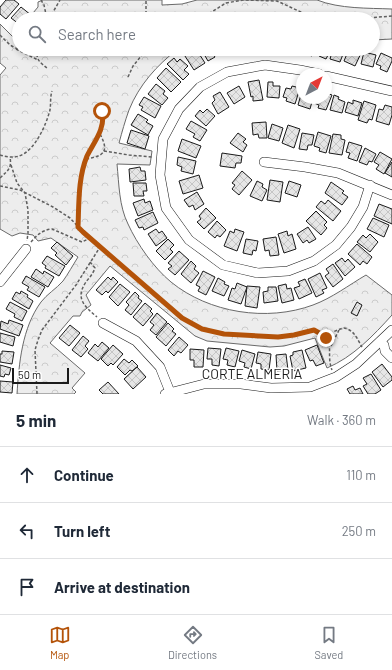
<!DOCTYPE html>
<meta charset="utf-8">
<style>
:root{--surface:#fff;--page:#f2f2f3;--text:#1f2937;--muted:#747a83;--line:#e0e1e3;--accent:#b45309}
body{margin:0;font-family:Barlow,sans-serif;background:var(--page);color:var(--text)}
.compass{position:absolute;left:296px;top:68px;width:36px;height:36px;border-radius:50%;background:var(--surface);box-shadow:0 2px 6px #0003;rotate:42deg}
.scale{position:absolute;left:12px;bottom:10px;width:57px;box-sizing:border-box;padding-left:4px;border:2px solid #1a1a1a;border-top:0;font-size:11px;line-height:14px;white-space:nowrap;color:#1a1a1a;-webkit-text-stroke:3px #fff;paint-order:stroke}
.stop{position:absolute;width:12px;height:12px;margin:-9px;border:3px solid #b45309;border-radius:50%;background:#fff}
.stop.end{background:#b45309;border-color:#fff;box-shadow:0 1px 4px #0008}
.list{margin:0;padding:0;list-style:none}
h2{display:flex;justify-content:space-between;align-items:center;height:52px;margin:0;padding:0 16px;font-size:17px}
h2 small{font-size:13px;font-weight:400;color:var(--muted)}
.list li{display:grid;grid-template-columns:26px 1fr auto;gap:12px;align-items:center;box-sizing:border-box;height:56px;padding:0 16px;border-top:1px solid var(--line)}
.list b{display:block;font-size:15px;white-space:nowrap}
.list em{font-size:13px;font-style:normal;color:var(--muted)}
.icon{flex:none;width:22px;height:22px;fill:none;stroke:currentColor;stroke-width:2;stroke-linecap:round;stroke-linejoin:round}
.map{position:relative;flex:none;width:392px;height:394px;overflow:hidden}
.search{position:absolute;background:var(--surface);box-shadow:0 2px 6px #0003;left:12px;right:12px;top:12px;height:44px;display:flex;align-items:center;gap:10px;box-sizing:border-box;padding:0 14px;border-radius:22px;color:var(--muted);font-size:15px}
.sheet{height:220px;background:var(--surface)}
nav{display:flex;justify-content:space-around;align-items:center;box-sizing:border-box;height:56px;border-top:1px solid var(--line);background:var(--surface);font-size:11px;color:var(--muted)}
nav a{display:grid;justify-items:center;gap:2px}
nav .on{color:var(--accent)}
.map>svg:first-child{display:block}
</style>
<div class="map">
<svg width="392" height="394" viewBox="0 0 392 394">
<defs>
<pattern id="park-crowns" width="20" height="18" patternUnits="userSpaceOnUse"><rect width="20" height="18" fill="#ededed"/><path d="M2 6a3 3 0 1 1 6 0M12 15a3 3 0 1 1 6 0" fill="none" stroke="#cbcbcb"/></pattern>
<pattern id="building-cross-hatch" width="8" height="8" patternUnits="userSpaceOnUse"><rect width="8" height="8" fill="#e6e6e6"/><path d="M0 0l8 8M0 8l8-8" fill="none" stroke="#c5c5c5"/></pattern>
</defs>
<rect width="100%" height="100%" fill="#fff"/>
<g fill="url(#park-crowns)" stroke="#6a6a6a">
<path d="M 43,0 L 162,0 L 162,5 L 182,4 L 197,0 L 317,0 C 340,9 368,8 392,9 L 392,39 L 373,40 L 373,19 L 28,19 L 38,7 L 38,2 Z"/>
<path d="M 0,24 L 13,37 L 19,30 L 19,49 L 178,49 C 157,65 139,85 129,110 C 125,121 122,132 119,143 L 152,151 L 150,165 L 117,164 C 119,184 119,206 128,224 C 137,244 154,268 171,282 C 209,313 267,322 313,305 C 332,298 349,285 366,275 L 392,295 L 392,315 C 373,336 353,357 327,368 L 315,338 L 284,346 L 270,347 L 207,341 L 195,336 L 110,266 L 86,295 L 91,305 L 82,312 L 80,316 L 73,316 L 50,343 L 85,373 L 72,388 L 76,392 L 74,394 L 17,394 C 19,363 22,328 41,302 C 47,294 56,289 63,281 C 68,274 73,265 78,257 L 51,238 L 38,241 L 33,235 L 20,233 L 12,236 L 0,229 L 0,75 L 6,68 L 0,63 Z"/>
</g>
<g fill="url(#building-cross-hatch)" stroke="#1a1a1a">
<polygon points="6,0 14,0 19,4 6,19 0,14 0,7"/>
<polygon points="21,7 31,15 27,19 19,19 19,24 11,18"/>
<polygon points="190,49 196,49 205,63 194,70 183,53"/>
<polygon points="201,49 216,49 217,51 213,54 215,57 208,61"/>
<polygon points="300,49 313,49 312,56 299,52"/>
<polygon points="316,49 331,49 326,59 319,56 320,53 315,50"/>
<polygon points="333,49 345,49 340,62 330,59"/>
<polygon points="349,49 363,49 355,66 344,61"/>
<polygon points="364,52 376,55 373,67 361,64"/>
<polygon points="381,53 392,58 392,61 387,72 380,69 381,66 376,64"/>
<polygon points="174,58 177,62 180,59 188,66 184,70 189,74 183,80 167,64"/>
<polygon points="166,68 181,82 171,92 157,78"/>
<polygon points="259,80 263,100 253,101 253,96 251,97 248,82"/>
<polygon points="268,82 273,82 273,86 280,86 279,98 267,97"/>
<polygon points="156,84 165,91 163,94 168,98 162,105 148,94"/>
<polygon points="239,86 245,97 234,104 227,93"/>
<polygon points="292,86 300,88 295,104 286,101 287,98 283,97 286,88 291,89"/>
<polygon points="302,91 302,98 313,98 310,109 298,105"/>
<polygon points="220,92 229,107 218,114 212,103 215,100 213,96"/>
<polygon points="326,93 332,95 326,110 318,108 319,105 314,103 316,98 326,98"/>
<polygon points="334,95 339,97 338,99 345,102 342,113 330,110"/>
<polygon points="144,97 161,106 155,118 141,110 143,107 139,105"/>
<polygon points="353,100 362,103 358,116 345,112 348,102 353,104"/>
<polygon points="364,101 376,105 372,120 369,119 367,123 358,120"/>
<polygon points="385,105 392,107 392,115 389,125 376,121 379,109 383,110"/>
<polygon points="207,109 215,116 206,126 195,116 200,110 203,113"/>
<polygon points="138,114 148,120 146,122 153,126 148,135 131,125"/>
<polygon points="191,121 207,130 200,141 193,137 195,134 186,129"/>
<polygon points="266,122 267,138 259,138 258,134 253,135 252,123"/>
<polygon points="272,124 283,128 279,141 268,138"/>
<polygon points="288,125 300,129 294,148 282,143"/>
<polygon points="131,130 149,136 145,149 127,143"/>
<polygon points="318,132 331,136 326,153 319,151 320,148 314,146"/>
<polygon points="238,133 246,139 243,142 247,145 243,152 230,143"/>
<polygon points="302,133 314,135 312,145 308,145 307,150 299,149"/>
<polygon points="333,134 341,135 341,139 345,140 342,155 329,153"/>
<polygon points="182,139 201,146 196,158 178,151"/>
<polygon points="349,142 362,146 357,161 348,158 350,153 346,152"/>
<polygon points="365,148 376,154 372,162 369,161 367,165 359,162"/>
<polygon points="380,152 392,159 384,174 376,169 379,165 374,162"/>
<polygon points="222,153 242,156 241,163 236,163 235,168 220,166"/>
<polygon points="178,157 196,161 193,174 181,171 182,167 177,165"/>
<polygon points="392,162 392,177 385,173"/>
<polygon points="140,167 141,171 145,171 146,180 130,182 129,169"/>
<polygon points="242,171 252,180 239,195 232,189 235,185 232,183"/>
<polygon points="199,175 203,188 183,194 179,181"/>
<polygon points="270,180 283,182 280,202 267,200"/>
<polygon points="257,181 263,184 262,187 267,190 262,201 250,196"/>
<polygon points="289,181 301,185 297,197 285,193"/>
<polygon points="331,182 344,191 342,193 348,197 342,205 325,193"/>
<polygon points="133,183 146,183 147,191 143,191 144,196 134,196"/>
<polygon points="197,192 204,204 195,210 193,205 189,207 184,200"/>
<polygon points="144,199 145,203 150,201 153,210 138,216 133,203"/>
<polygon points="328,200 341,211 333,221 316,207 321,201 325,204"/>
<polygon points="379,204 392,209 392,224 374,216"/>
<polygon points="206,208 216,218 204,229 197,222 201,219 199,216"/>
<polygon points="316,211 327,222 324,225 327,228 321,235 306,221"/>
<polygon points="153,212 158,223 144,230 143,227 139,228 135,220"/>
<polygon points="373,218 389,225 384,237 367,229"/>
<polygon points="217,221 226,230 220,237 217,235 215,238 208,232"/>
<polygon points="308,227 316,239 309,243 307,240 303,243 297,234"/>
<polygon points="156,229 159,233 162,231 167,238 156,246 148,234"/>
<polygon points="235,229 244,232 237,251 224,246 230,231 234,233"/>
<polygon points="287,231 288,236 292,234 296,249 284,253 278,234"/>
<polygon points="370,234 378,242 370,252 357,242 363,235 366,238"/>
<polygon points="276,237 279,255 270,256 269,250 265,251 263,239"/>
<polygon points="168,239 174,245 170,249 173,252 165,260 156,251"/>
<polygon points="246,239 258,241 256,251 253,250 252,255 243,253"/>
<polygon points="57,242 73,256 66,265 55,255 57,253 51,248"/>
<polygon points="357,244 372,257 367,264 363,261 360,265 348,254"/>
<polygon points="179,251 189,260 175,275 168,269 172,266 168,263"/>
<polygon points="47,256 65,266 59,276 45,268 46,266 42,263"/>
<polygon points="342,258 345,262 348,259 355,267 345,276 335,263"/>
<polygon points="191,261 196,266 194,269 199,273 191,283 181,274"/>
<polygon points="333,264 343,279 333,287 325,276 329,273 326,269"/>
<polygon points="36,269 43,274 44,271 54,277 48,287 31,277"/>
<polygon points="203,271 215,277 206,295 198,291 200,287 196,285"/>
<polygon points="320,273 327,288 322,290 324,293 316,297 308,279"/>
<polygon points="26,276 45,287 39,297 27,290 29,287 22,283"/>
<polygon points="108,277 111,280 113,277 118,282 108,293 106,291 102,295 96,290"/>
<polygon points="218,278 225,282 224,284 229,286 224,296 212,291"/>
<polygon points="305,279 312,293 299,299 294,288 300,286 298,282"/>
<polygon points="237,283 247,287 241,304 228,300 232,288 235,289"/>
<polygon points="120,284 130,292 118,306 109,297"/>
<polygon points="286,284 287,289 291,288 294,300 282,303 278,286"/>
<polygon points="247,286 260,287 257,308 245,306"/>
<polygon points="268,287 276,287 278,301 264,303 263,292 268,291"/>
<polygon points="21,291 28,295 27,297 33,301 29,309 12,299 16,292 20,294"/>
<polygon points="135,292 139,296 138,298 142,301 131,315 125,310 129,305 126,302"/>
<polygon points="10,302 27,311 22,321 14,317 15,314 6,309"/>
<polygon points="357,302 362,305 357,316 351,313"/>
<polygon points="145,303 152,309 150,311 153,314 143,326 133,317"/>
<polygon points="157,313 167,322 156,335 150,330 154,325 150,322"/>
<polygon points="9,320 23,325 19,336 0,329 1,321 8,324"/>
<polygon points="168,323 174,329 172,331 176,334 166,346 156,337"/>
<polygon points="70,325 80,333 69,346 59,338"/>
<polygon points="0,333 15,337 13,346 0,342"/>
<polygon points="83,336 89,341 85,346 88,349 81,357 72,350"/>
<polygon points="179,337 188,345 181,353 178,351 174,356 168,350"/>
<polygon points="102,342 109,348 98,361 88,353 95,344 98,347"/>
<polygon points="113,345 123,354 113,365 111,363 108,366 101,359"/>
<polygon points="317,345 324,363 316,366 313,360 310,361 305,350"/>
<polygon points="208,348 221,349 219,366 212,365 212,359 207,359"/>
<polygon points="226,348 239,351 235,367 227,365 228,360 223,359"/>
<polygon points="190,349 204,350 203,367 194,367 194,360 190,360"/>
<polygon points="242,350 255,354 251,369 244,367 245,363 239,361"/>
<polygon points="302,350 306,368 293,371 290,356 293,355 293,352"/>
<polygon points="2,351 14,352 12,364 0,362 0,354 2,354"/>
<polygon points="258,352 271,354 269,370 261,369 261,364 256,363"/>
<polygon points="286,354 288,370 277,371 276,355"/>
<polygon points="124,359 129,363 132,360 138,366 132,371 130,370 125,375 117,367"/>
<polygon points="382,364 392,377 392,380 383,387 372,372"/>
<polygon points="0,365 11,368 9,375 5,374 4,377 0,376"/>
<polygon points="137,367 146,377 133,389 124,379"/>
<polygon points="371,374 381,390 375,394 368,394 363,386 367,384 363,378"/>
<polygon points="0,381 13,382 12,393 0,392"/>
<polygon points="108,382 119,394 103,394 99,390"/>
<polygon points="353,386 355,390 360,388 363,394 350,394 347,389"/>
</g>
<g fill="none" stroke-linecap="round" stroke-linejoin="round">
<g stroke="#1a1a1a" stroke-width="10">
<g id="minor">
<polyline points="319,74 300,70 265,65 227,72 200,87 179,109 163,139 160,175 166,208 189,240 223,265 258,273 288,271 314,261 336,245 351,227 363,207 370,185"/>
<polyline points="326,76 392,91"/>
<polyline points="264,162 305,167 338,173 392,195"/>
<polyline points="0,282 26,249"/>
<polyline points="103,323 136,341 160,367 170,392"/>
<polyline points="380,342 384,345 385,351 392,358"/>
<polyline points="165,394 204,384 241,384 271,388 310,387 336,377 356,364 392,330"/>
</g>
</g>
<g stroke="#5f5f5f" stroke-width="1.5" stroke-dasharray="3 2" stroke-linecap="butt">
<polyline points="41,0 44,5 47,19"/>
<polyline points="49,19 60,0"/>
<polyline points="146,19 146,0"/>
<polyline points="195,19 210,13 226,3 243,0 277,1 314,18 319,19"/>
<polyline points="354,19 392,16"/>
<path d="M 0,35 C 7,42 13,50 23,49"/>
<polyline points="16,49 38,60"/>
<path d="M 37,49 C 36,61 40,62 48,69"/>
<polyline points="128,77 133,66 142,55 143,49"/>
<polyline points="104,151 129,155 153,157"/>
<path d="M 0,155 C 6,157 13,158 19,156 C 35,151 46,125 50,110 C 51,104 50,97 52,91"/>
<path d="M 86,159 C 105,156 109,151 100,134"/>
<polyline points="11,165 17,183 25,193 28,210 28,233 27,241"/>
<path d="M 0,178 C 8,170 12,169 10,157"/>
<path d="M 0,186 L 20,190 L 53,207 L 70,218 L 83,232 L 182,318 C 188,322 194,326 201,329 C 222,337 271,338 293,335 C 300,334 307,332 314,330 C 338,340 325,352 332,370"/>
<polyline points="78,227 82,175 86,159 101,131 104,120 101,102"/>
<path d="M 31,242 C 37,235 42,230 52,229 L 82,242 L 90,238"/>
<path d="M 90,262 L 95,268 C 93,274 89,278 86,282 C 75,298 84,306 97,317"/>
<path d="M 325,335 L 343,328 C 354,329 357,339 362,347"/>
<polyline points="331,346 339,330"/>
<polyline points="37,394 35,350 38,340 42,330 76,285 100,247"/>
</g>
<use href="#minor" stroke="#fff" stroke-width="9"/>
</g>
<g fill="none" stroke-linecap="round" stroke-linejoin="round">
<path stroke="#b45309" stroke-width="5" d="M 102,111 C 106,128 94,142 87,156 C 78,178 79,203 78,227 L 83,232 L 182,318 L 202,329 L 224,334 L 278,337 L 294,335 L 314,330 L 321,334 L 326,338"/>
</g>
<g text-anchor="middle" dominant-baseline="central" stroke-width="3" stroke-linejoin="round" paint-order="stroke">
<g font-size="14" fill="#1a1a1a" stroke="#fff">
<text x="252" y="373">CORTE ALMERIA</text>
</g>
</g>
</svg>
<svg class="compass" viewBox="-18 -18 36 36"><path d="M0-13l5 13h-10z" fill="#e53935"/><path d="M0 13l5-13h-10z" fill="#747a83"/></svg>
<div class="scale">50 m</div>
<div class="stop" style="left:102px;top:111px"></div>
<div class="stop end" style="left:326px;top:338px"></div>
<div class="search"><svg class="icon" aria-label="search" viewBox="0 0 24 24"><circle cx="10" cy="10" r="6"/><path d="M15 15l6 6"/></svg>Search here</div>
</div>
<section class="sheet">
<h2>5 min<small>Walk · 360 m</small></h2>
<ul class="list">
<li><svg class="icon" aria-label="ahead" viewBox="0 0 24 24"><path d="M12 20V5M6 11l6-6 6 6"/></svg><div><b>Continue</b></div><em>110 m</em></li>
<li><svg class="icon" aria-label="left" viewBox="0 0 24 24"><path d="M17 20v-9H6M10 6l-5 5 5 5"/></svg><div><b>Turn left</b></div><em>250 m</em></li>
<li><svg class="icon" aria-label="arrive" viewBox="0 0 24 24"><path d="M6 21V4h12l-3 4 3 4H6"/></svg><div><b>Arrive at destination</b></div></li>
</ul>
</section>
<nav>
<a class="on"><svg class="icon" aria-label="map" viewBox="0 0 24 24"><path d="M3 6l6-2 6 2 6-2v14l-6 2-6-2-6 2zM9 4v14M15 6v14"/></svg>Map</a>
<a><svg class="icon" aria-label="directions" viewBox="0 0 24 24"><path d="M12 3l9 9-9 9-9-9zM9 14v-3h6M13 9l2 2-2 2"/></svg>Directions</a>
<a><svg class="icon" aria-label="saved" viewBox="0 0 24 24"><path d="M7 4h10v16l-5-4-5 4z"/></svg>Saved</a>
</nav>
